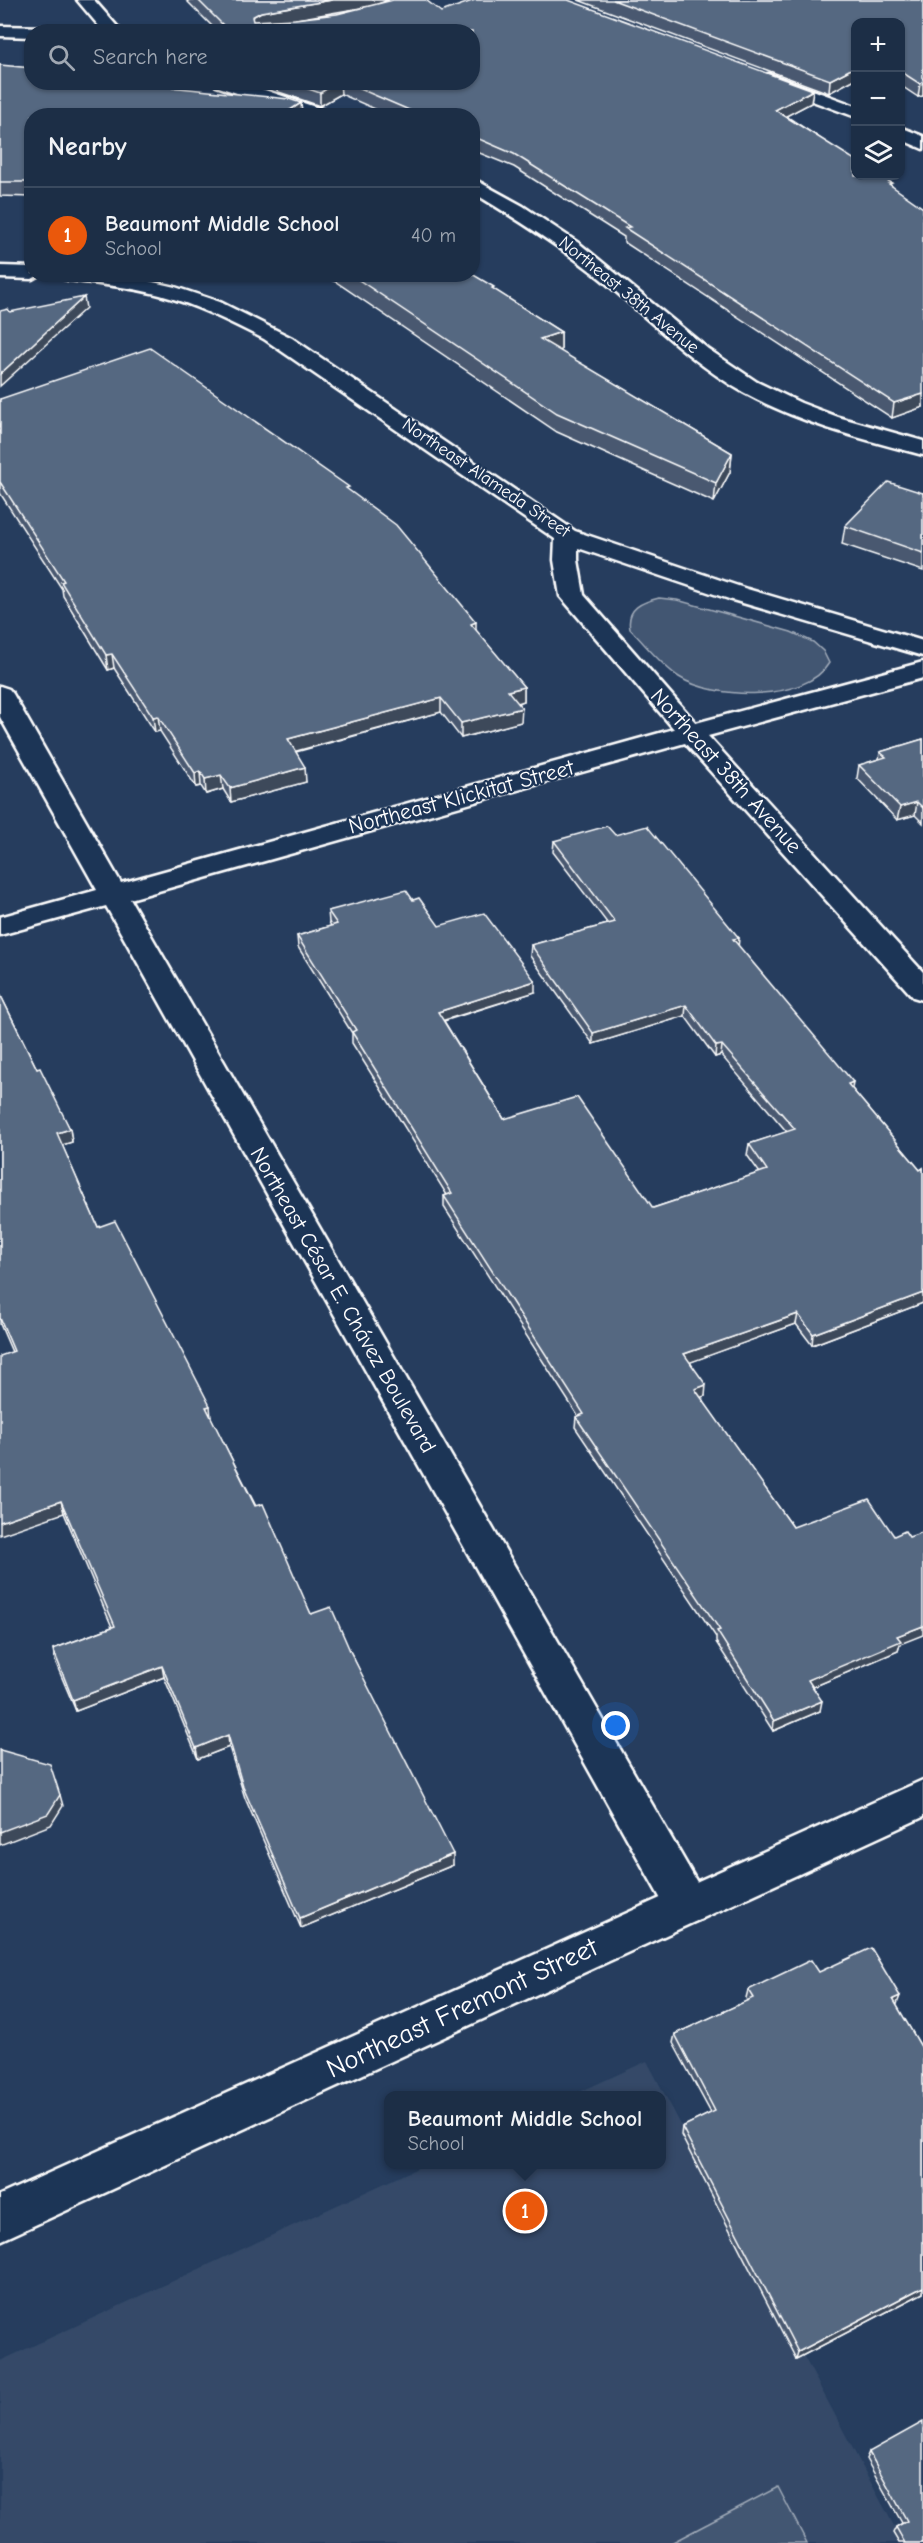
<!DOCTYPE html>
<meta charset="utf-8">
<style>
:root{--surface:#1c2e46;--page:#293a51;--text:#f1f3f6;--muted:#a0a8b3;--line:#3a4a5f;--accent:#ea580c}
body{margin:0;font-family:"Comic Neue",sans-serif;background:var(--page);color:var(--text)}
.controls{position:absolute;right:18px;top:18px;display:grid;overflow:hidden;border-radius:12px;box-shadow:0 2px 4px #0004}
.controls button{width:54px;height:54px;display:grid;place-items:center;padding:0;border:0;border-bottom:2px solid var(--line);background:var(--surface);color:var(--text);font:30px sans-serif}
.you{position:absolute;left:616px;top:1726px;width:21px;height:21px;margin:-15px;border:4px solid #fff;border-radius:50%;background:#1a73e8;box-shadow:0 0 0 9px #1a73e833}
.badge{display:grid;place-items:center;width:39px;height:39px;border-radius:50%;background:var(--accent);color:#fff;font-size:20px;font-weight:700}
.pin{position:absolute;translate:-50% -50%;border:3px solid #fff;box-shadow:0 2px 6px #0006}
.popup{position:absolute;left:384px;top:2091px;width:282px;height:78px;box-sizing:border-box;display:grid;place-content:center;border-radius:12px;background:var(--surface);filter:drop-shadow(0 2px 4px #0005);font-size:20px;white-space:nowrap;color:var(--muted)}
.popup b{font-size:22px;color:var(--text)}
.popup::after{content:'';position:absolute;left:50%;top:100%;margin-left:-12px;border:12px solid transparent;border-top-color:var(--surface)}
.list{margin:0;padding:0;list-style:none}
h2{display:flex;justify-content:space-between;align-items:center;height:78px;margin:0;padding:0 24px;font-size:26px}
h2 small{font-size:20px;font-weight:400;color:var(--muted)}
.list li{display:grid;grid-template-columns:39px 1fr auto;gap:18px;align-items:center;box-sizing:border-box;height:96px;padding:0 24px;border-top:2px solid var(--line)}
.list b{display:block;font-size:22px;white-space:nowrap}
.list p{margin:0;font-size:20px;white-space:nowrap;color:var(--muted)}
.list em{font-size:20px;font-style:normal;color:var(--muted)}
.icon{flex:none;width:33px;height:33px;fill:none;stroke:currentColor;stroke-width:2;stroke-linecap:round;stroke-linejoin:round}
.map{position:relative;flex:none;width:923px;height:2543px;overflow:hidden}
.search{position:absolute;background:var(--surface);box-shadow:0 2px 4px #0004;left:24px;top:24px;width:456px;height:66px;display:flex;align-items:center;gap:15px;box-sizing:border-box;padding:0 21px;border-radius:24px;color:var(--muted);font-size:22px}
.panel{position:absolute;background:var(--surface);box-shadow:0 2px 4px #0004;left:24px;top:108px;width:456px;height:174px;border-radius:24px}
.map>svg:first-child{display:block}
</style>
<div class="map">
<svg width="923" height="2543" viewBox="0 0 923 2543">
<rect width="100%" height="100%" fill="#263d5e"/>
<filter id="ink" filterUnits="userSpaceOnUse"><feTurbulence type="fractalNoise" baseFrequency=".0167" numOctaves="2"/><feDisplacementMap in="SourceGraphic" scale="12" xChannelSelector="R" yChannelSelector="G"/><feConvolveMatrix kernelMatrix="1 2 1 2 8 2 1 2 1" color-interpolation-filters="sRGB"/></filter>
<g filter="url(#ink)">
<polygon fill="#344a68" points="647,2061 903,2543 0,2543 0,2361 424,2165 662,2164 662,2096 573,2095"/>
<g fill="#425672" stroke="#a0aab8" stroke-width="1.5">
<path d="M 659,598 L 677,600 L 791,632 L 813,642 L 823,651 L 829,663 C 806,702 714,700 679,677 C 661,665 645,644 630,629 C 626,608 642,602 659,598 Z"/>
<polygon points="778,2487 807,2543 671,2543"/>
</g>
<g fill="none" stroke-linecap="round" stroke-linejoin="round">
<g stroke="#fff" stroke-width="5">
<g id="street">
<polygon points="77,0 94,0 122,32 104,32"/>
<polygon points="0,26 47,27 55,32 32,32 32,37 0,36"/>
<polygon points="769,74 856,106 856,117 763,83 760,79 763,75"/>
<polygon points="214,82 241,82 330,112 333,116 305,116 216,86"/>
<polygon points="900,127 923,136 923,149 900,139"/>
<path d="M 472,178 L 523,206 L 580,244 L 708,349 L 757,382 L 801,403 L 838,417 L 923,441 L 923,455 C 861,439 799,423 743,392 C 690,362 647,317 601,279 C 560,246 517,219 472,192 Z"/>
<polygon points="0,266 32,267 32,274 41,274 32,279 0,278"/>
<path d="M 58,274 L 115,274 L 131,277 L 175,287 L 220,302 L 292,338 L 575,531 L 747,589 L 923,641 L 923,656 L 729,599 L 578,548 L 578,560 L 584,595 L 696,723 L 923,662 L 923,678 L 708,736 L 923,972 L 923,1000 L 913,997 L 685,743 L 130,899 L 702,1891 L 708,1905 L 702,1919 L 687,1924 L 672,1919 L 106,906 L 0,935 L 0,917 L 97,890 L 0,717 L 0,686 L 9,689 L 13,694 L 121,883 L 674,729 L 560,596 L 554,560 L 555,539 L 264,339 C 230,322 197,305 160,295 C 130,287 99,284 68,280 L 61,278 Z"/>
</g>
</g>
<g stroke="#fff" stroke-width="5">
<polygon id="secondary" points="923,1780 923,1817 0,2241 0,2195"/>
</g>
<use href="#street" fill="#1d3557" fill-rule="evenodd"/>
<use href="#secondary" fill="#1d3557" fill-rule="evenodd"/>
</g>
<g fill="#49596f" stroke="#fff" stroke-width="1.5" fill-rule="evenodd">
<path d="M 186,0 L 389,0 L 379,3 L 441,12 L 813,90 L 811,103 L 786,116 L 892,186 L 923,407 L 892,418 L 624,242 L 624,237 L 514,167 L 472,150 L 472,116 L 391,116 L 341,94 L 320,106 L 279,92 L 269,82 L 472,82 L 472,32 L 218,32 ZM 363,7 L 337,14 L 292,20 Z"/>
<polygon points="578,0 923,0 923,96 918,97 900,85 900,22 855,22 855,79 829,93"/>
<polygon points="0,65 32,82 301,103 302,116 32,116 32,197 0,196"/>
<polygon points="316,274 472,274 494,290 561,332 561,350 559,351 732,453 730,472 714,502 557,432 336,282"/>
<polygon points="0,399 349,491 476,631 524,687 524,701 518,703 521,722 461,738 441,712 296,752 306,782 231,802 223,789 206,794 201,786 196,787 160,731 155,732 114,668 108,670 63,596 62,589 0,493"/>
<polygon points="923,493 923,571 842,544 845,526"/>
<polygon points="923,739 923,823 915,815 897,820 857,778 859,765 879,759 880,752"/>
<polygon points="615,835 738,946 852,1089 920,1170 923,1168 923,1303 812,1345 796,1324 690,1362 705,1396 700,1397 793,1527 900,1644 898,1651 813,1687 820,1711 773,1731 716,1642 716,1637 575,1427 576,1417 578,1416 444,1207 444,1196 447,1195 352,1043 352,1033 298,947 297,936 331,926 329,922 328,911 413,900 439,926 535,992 444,1021 504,1119 653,1208 760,1173 747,1155 749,1144 787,1132 721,1055 715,1057 685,1016 593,1044 530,956 531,945 608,924 553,852 554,841"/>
<polygon points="0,994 37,1069 70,1129 72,1142 62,1145 98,1227 211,1418 311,1614 351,1653 453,1865 301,1928 245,1798 229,1747 198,1759 164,1677 76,1711 55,1661 53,1649 112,1627 64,1513 12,1352 0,1324"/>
<polygon points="819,1972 897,2004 896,2005 923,2050 923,2293 796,2359 681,2135 682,2127 711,2113 673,2043 675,2034 747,2001 746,1998 748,1990"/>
<polygon points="869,2452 923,2543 899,2543 893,2533 896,2527 902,2523 866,2459"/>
</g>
<g fill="#3c485a" stroke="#fff" stroke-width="1.5">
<polygon points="332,0 389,0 372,6 262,25 253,30 252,17 261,12"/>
<polygon points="855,67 855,79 829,93 830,80"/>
<polygon points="337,82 340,82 341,94 320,106 320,93"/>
<polygon points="923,83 923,96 918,97 920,84"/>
<polygon points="813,90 811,103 773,123 775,110"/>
<polygon points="301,103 302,116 281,116"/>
<polygon points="84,297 86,308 0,386 0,374"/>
<polygon points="561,332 561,350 539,358 540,339"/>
<polygon points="923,394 923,407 892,418 894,403"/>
<polygon points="732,453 730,472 714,502 716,483"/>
<polygon points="476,622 476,637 471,624"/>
<polygon points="112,654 114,668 108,670 106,655"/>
<polygon points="524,687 524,701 508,706 508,691"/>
<polygon points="441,698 441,712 289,753 288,739"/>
<polygon points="522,708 521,722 461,738 461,723"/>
<polygon points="158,716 160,731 155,732 153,717"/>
<polygon points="305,767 306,782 231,802 230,788"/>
<polygon points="200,771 201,786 196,787 195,773"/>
<polygon points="221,775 223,789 206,794 205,779"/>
<polygon points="917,802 915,815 897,820 900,807"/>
<polygon points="739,938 738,949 733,939"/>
<polygon points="535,981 535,992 438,1022 438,1012"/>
<polygon points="686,1005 685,1016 593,1044 593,1033"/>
<polygon points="722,1045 721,1055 715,1057 716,1046"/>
<polygon points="853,1082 851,1093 848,1084"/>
<polygon points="70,1129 72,1142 59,1146 57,1133"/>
<polygon points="923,1293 923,1303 812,1345 813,1334"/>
<polygon points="798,1314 796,1324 683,1365 684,1354"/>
<polygon points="706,1385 705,1396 693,1400 695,1389"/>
<polygon points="210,1406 211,1418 206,1407"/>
<polygon points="61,1501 64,1513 0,1535 0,1522"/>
<polygon points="923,1626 923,1635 900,1644 898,1651 806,1690 808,1680 897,1636"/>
<polygon points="162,1666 164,1677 76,1711 73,1700"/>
<polygon points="822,1701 820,1711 773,1731 774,1721"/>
<polygon points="228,1735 229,1747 198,1759 196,1748"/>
<polygon points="60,1795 63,1806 51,1825 0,1845 0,1832"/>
<polygon points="453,1854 453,1865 301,1928 300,1918"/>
<polygon points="900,1996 897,2004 890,2008 893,1999"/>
<polygon points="923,2287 923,2293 796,2359 798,2352"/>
</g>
<g fill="#556781" stroke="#fff" stroke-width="1.5">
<polygon points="198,0 332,0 261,12 252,17 253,21 295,19 337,14 393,0 426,0 441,12 475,0 568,0 813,90 775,110 855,160 855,176 880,176 892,183 889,184 923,208 923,394 894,403 625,228 630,227 514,154 472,136 472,116 423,116 344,82 472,82 472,32 230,32"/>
<polygon points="613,0 923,0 923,83 920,84 900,71 900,22 855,22 855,67 830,80"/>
<polygon points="0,65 32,68 32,82 120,82 289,99 301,103 281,116 32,116 32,182 0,182"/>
<polygon points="288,82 337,82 320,93"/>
<polygon points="350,274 472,274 494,287 492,288 561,332 540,339 732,453 716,483 557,413"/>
<polygon points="84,297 0,374 0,311 8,309 10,312"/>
<polygon points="150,348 349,487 346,488 396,525 476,622 471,624 524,687 508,691 522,708 461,723 441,698 288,739 305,767 230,788 221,775 205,779 200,771 195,773 158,716 153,717 112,654 106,655 61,582 64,581 0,482 0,399"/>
<polygon points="888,482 923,493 923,553 845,526"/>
<polygon points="923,739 923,808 917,802 900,807 859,765 886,757 880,752"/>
<polygon points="607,826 615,835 647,826 739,938 733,939 853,1082 848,1084 920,1170 923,1168 923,1293 813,1334 798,1314 684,1354 706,1385 695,1389 793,1527 869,1499 894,1536 905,1531 909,1537 923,1532 923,1626 897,1636 901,1641 808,1680 822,1701 774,1721 717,1631 720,1630 576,1417 584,1414 444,1196 452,1193 352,1032 356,1030 297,936 337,924 328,911 406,890 413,900 419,898 439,926 484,913 535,981 438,1012 504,1119 577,1097 653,1208 767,1170 749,1144 795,1129 722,1045 716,1046 686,1005 593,1033 531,945 615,922 554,841"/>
<polygon points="0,994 37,1069 40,1068 70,1129 57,1133 98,1227 115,1221 210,1406 206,1407 255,1506 263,1504 311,1614 331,1607 351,1653 453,1854 300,1918 243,1787 228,1735 196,1748 162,1666 73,1700 53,1649 115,1626 61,1501 0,1522 0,1356 14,1351 0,1318"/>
<polygon points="0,1750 50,1764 60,1795 48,1814 0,1832"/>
<polygon points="871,1948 900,1996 893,1999 923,2050 923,2287 798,2352 682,2127 715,2111 675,2034 753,1998 748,1990 811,1960 819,1972"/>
<polygon points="923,2422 923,2543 905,2543 896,2527 907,2521 869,2452"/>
</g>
</g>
<g text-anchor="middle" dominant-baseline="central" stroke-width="4.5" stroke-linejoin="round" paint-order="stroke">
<g font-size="18" fill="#fff" stroke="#1d3557">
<text transform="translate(629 295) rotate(39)">Northeast 38th Avenue</text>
<text transform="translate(486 478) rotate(34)">Northeast Alameda Street</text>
</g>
<g font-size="22" fill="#fff" stroke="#1d3557">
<text transform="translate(726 771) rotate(48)">Northeast 38th Avenue</text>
<text transform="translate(461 797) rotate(-15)">Northeast Klickitat Street</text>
<text transform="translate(343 1300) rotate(60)">Northeast César E. Chávez Boulevard</text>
</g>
<g font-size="27" fill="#fff" stroke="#1d3557">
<text transform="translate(462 2008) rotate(-25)">Northeast Fremont Street</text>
</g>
</g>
</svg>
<div class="controls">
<button>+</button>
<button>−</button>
<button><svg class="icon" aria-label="layers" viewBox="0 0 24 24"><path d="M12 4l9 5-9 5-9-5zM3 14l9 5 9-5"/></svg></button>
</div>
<div class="you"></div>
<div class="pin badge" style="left:525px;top:2211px">1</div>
<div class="popup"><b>Beaumont Middle School</b>School</div>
<div class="search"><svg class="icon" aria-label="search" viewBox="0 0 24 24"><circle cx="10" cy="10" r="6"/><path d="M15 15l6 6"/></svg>Search here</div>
<section class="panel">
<h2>Nearby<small></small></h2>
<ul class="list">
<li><span class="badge">1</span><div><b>Beaumont Middle School</b><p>School</p></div><em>40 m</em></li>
</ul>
</section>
</div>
